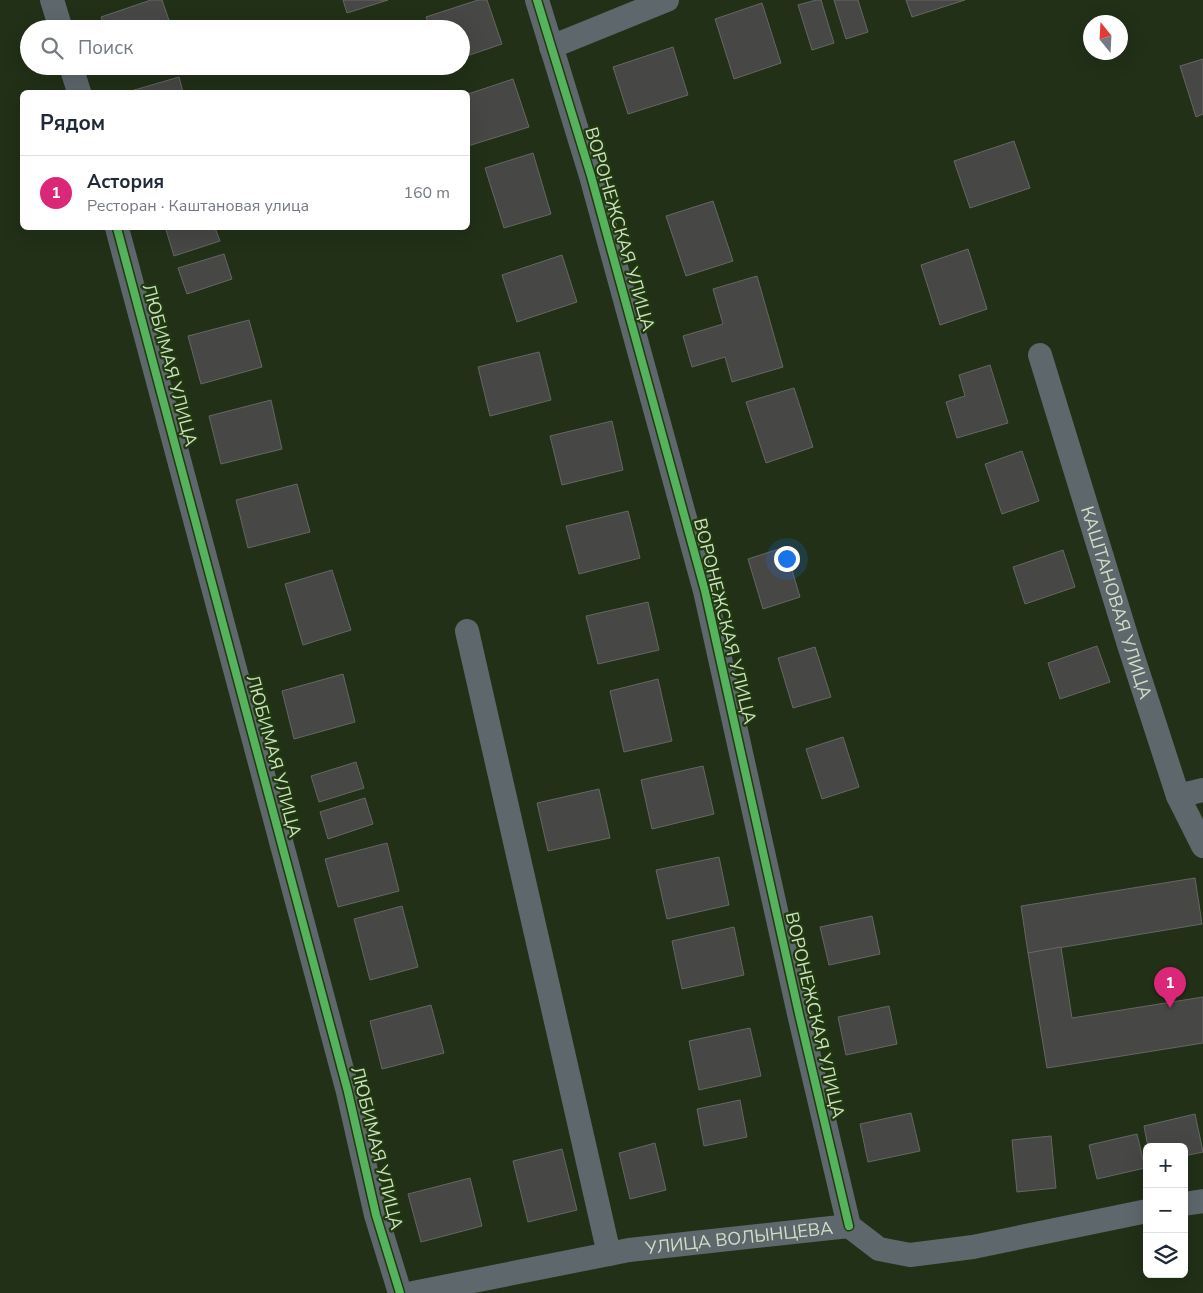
<!DOCTYPE html>
<html lang="ru">
<meta charset="utf-8">
<style>
:root{--surface:#fff;--page:#f6f6f7;--text:#1f2937;--muted:#747a83;--line:#e0e1e3;--accent:#db2777}
body{margin:0;font-family:"Nunito Sans",sans-serif;background:var(--page);color:var(--text)}
.controls{position:absolute;right:15px;bottom:15px;display:grid;overflow:hidden;border-radius:8px;box-shadow:0 5px 20px #0002}
.controls button{width:45px;height:45px;display:grid;place-items:center;padding:0;border:0;border-bottom:1px solid var(--line);background:var(--surface);color:var(--text);font:25px sans-serif}
.compass{position:absolute;left:1083px;top:15px;width:45px;height:45px;border-radius:50%;background:var(--surface);box-shadow:0 5px 20px #0002;rotate:342deg}
.you{position:absolute;left:786px;top:558px;width:18px;height:18px;margin:-12px;border:4px solid #fff;border-radius:50%;background:#1a73e8;box-shadow:0 0 0 8px #1a73e833}
.badge{display:grid;place-items:center;width:32px;height:32px;border-radius:50%;background:var(--accent);color:#fff;font-size:16px;font-weight:700}
.pin{position:absolute;translate:-50% -41px;filter:drop-shadow(0 1px 2px #0008)}
.pin::after{content:'';position:absolute;top:26px;width:18px;height:15px;background:inherit;clip-path:polygon(0 0,100% 0,50% 100%)}
.list{margin:0;padding:0;list-style:none}
h2{display:flex;justify-content:space-between;align-items:center;height:65px;margin:0;padding:0 20px;font-size:21px}
h2 small{font-size:16px;font-weight:400;color:var(--muted)}
.list li{display:grid;grid-template-columns:32px 1fr auto;gap:15px;align-items:center;box-sizing:border-box;height:75px;padding:0 20px;border-top:1px solid var(--line)}
.list b{display:block;font-size:19px;white-space:nowrap}
.list p{margin:0;font-size:16px;white-space:nowrap;color:var(--muted)}
.list em{font-size:16px;font-style:normal;color:var(--muted)}
.icon{flex:none;width:28px;height:28px;fill:none;stroke:currentColor;stroke-width:2;stroke-linecap:round;stroke-linejoin:round}
.map{position:relative;flex:none;width:1203px;height:1293px;overflow:hidden}
.search{position:absolute;background:var(--surface);box-shadow:0 5px 20px #0002;left:20px;top:20px;width:450px;height:55px;display:flex;align-items:center;gap:12px;box-sizing:border-box;padding:0 18px;border-radius:28px;color:var(--muted);font-size:19px}
.panel{position:absolute;background:var(--surface);box-shadow:0 5px 20px #0002;left:20px;top:90px;width:450px;height:140px;border-radius:8px}
.map>svg:first-child{display:block}
</style>
<div class="map">
<svg width="1203" height="1293" viewBox="0 0 1203 1293">
<rect width="100%" height="100%" fill="#223018"/>
<g fill="#474845" stroke="#666664">
<polygon points="151,0 162,0 172,29 105,29 101,17"/>
<polygon points="343,0 388,0 347,13"/>
<polygon points="478,0 487,0 502,44 461,58 461,29 430,29 426,17"/>
<polygon points="816,0 821,0 834,43 812,50 798,5"/>
<polygon points="834,0 858,0 868,32 846,39"/>
<polygon points="906,0 965,0 912,17"/>
<polygon points="762,3 781,63 734,79 715,19"/>
<polygon points="673,47 688,95 628,114 613,67"/>
<polygon points="1203,59 1203,114 1196,117 1180,66"/>
<polygon points="179,77 183,92 132,92 131,91"/>
<polygon points="513,79 529,127 468,146 468,94"/>
<polygon points="1014,141 1030,188 970,208 954,161"/>
<polygon points="533,153 551,214 504,228 485,168"/>
<polygon points="713,201 733,261 686,276 666,216"/>
<polygon points="172,228 215,228 220,241 174,256 166,230"/>
<polygon points="968,249 987,309 940,325 921,265"/>
<polygon points="224,254 232,279 187,294 178,268"/>
<polygon points="562,255 577,302 517,322 502,275"/>
<polygon points="757,276 783,367 732,382 725,357 692,367 683,336 723,324 713,289"/>
<polygon points="249,320 262,367 201,384 188,336"/>
<polygon points="539,352 551,400 490,416 478,367"/>
<polygon points="990,365 1008,423 957,438 946,402 965,396 959,375"/>
<polygon points="794,388 813,447 766,463 746,402"/>
<polygon points="271,400 282,449 221,464 209,416"/>
<polygon points="612,421 623,470 562,485 550,436"/>
<polygon points="1022,451 1039,501 1002,514 985,464"/>
<polygon points="297,484 310,532 248,548 236,500"/>
<polygon points="628,511 640,558 579,574 566,526"/>
<polygon points="785,547 800,597 763,609 748,559"/>
<polygon points="1063,550 1075,587 1025,604 1013,567"/>
<polygon points="332,570 351,630 303,645 285,584"/>
<polygon points="648,602 659,650 598,664 586,616"/>
<polygon points="1097,646 1110,682 1060,699 1048,663"/>
<polygon points="815,647 831,697 793,708 778,658"/>
<polygon points="343,674 355,722 294,739 282,691"/>
<polygon points="658,679 672,741 624,752 610,691"/>
<polygon points="843,737 859,787 822,799 806,749"/>
<polygon points="356,762 364,788 319,802 311,776"/>
<polygon points="703,766 714,814 652,829 641,780"/>
<polygon points="599,789 610,838 548,851 537,803"/>
<polygon points="365,798 373,824 328,839 320,812"/>
<polygon points="387,843 399,891 338,907 325,859"/>
<polygon points="719,857 729,905 667,919 656,870"/>
<polygon points="1195,878 1202,924 1028,953 1021,906"/>
<polygon points="402,906 418,967 370,980 354,919"/>
<polygon points="872,916 880,954 829,965 820,927"/>
<polygon points="734,927 744,975 682,989 672,941"/>
<polygon points="1061,947 1072,1018 1203,997 1203,1043 1047,1068 1028,953"/>
<polygon points="431,1005 444,1053 382,1069 370,1021"/>
<polygon points="889,1006 897,1044 846,1055 838,1017"/>
<polygon points="750,1028 761,1076 699,1090 689,1041"/>
<polygon points="740,1100 747,1137 704,1146 697,1109"/>
<polygon points="911,1113 920,1151 868,1162 860,1124"/>
<polygon points="1195,1114 1203,1152 1184,1156 1184,1147 1148,1147 1144,1126"/>
<polygon points="1137,1134 1145,1168 1097,1179 1089,1145"/>
<polygon points="1051,1136 1056,1188 1017,1192 1012,1140"/>
<polygon points="655,1143 666,1190 630,1199 619,1153"/>
<polygon points="562,1149 577,1210 528,1222 513,1161"/>
<polygon points="470,1178 482,1226 421,1242 408,1194"/>
</g>
<g fill="none" stroke-linecap="round" stroke-linejoin="round">
<g stroke="#5e676c" stroke-width="24">
<polyline points="52,0 61,29"/>
<polyline points="537,0 591,176 705,591 799,1014 849,1226"/>
<polyline points="551,47 667,0"/>
<polyline points="71,66 79,92"/>
<polyline points="117,228 348,1092 376,1215 400,1293"/>
<path id="s1" d="M 1040,355 L 1129,645 L 1178,796 L 1203,846"/>
<polyline points="467,631 609,1254"/>
<polyline points="1178,796 1203,790"/>
<polyline points="1184,1204 1203,1201"/>
<path id="s2" d="M 413,1293 L 629,1250 L 849,1226 L 879,1249 L 910,1255 L 973,1247 L 1147,1211"/>
</g>
<g stroke="#203b0d" stroke-width="11">
<g id="cycleway">
<polyline points="537,0 591,176 705,591 799,1014 849,1226"/>
<polyline points="117,228 348,1092 376,1215 400,1293"/>
</g>
</g>
<use href="#cycleway" stroke="#56b35d" stroke-width="8"/>
</g>
<g text-anchor="middle" dominant-baseline="central" stroke-width="4.5" stroke-linejoin="round" paint-order="stroke">
<g font-size="18" fill="#cedfc5" stroke="#203b0d">
<text transform="translate(620 229) rotate(74)">ВОРОНЕЖСКАЯ УЛИЦА</text>
<text transform="translate(170 365) rotate(75)">ЛЮБИМАЯ УЛИЦА</text>
<text stroke="none"><textPath href="#s1" startOffset="259">КАШТАНОВАЯ УЛИЦА</textPath></text>
<text transform="translate(725 621) rotate(76)">ВОРОНЕЖСКАЯ УЛИЦА</text>
<text transform="translate(274 756) rotate(75)">ЛЮБИМАЯ УЛИЦА</text>
<text transform="translate(815 1015) rotate(77)">ВОРОНЕЖСКАЯ УЛИЦА</text>
<text transform="translate(377 1148) rotate(76)">ЛЮБИМАЯ УЛИЦА</text>
<text stroke="none"><textPath href="#s2" startOffset="331">УЛИЦА ВОЛЫНЦЕВА</textPath></text>
</g>
</g>
</svg>
<div class="controls">
<button>+</button>
<button>−</button>
<button><svg class="icon" aria-label="layers" viewBox="0 0 24 24"><path d="M12 4l9 5-9 5-9-5zM3 14l9 5 9-5"/></svg></button>
</div>
<svg class="compass" viewBox="-18 -18 36 36"><path d="M0-13l5 13h-10z" fill="#e53935"/><path d="M0 13l5-13h-10z" fill="#747a83"/></svg>
<div class="you"></div>
<div class="pin badge" style="left:1170px;top:1008px">1</div>
<div class="search"><svg class="icon" aria-label="search" viewBox="0 0 24 24"><circle cx="10" cy="10" r="6"/><path d="M15 15l6 6"/></svg>Поиск</div>
<section class="panel">
<h2>Рядом<small></small></h2>
<ul class="list">
<li><span class="badge">1</span><div><b>Астория</b><p>Ресторан · Каштановая улица</p></div><em>160 m</em></li>
</ul>
</section>
</div>
